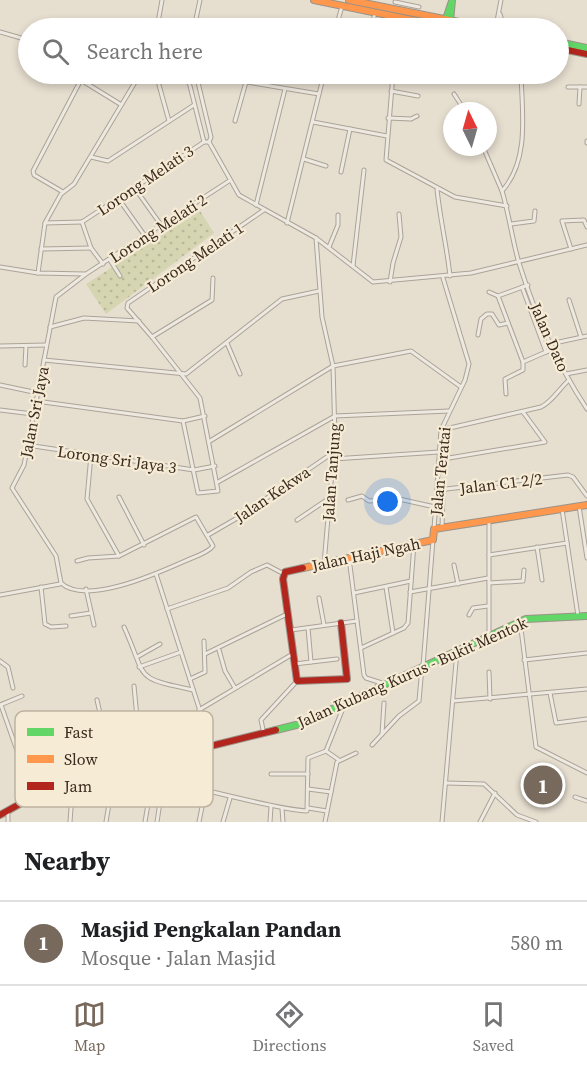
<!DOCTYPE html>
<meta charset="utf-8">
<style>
:root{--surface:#fff;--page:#f6f6f6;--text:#202124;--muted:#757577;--line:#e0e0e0;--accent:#776a5d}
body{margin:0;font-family:"Source Serif 4",serif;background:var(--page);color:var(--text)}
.compass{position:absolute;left:443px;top:102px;width:54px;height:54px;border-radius:50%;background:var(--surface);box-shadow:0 3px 9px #0003;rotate:355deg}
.you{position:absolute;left:388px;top:502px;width:21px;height:21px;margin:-15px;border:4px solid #fff;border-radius:50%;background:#1a73e8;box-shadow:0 0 0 9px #1a73e833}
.badge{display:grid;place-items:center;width:39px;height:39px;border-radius:50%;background:var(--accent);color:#fff;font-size:20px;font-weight:700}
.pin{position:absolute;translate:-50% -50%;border:3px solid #fff;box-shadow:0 2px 6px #0006}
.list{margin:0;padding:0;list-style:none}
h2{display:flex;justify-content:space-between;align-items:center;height:78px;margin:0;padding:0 24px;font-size:26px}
h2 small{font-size:20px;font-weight:400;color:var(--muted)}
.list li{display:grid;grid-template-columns:39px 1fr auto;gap:18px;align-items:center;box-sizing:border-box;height:84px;padding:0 24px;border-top:2px solid var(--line)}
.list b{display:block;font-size:22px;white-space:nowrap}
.list p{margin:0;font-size:20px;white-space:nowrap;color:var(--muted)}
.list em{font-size:20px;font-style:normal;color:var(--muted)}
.icon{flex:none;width:33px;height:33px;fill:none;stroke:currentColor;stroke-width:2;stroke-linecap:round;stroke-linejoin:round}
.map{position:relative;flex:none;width:587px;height:822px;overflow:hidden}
.search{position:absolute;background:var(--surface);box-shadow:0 3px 9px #0003;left:18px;right:18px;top:18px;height:66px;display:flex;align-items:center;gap:15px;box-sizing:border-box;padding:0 21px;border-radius:33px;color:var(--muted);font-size:22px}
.sheet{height:162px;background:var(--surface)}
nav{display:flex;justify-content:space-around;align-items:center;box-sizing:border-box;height:84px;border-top:2px solid var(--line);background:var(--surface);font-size:16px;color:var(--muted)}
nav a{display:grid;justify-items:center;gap:3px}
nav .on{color:var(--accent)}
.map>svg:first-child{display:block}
</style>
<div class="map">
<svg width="587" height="822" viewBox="0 0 587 822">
<defs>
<pattern id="park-dots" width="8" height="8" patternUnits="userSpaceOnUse" patternTransform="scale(1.5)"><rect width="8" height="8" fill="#d6d5b1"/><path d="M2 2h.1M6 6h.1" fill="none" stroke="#b9b798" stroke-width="1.8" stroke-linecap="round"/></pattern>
</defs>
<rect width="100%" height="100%" fill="#e6decf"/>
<polygon fill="url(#park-dots)" points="200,211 214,233 106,314 86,284"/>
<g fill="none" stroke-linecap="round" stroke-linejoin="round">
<g stroke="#aba398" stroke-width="5">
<g id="street">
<polyline points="395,2 419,7"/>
<polyline points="500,14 504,28"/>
<polyline points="372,25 375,13"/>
<polyline points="195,26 207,28"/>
<polyline points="489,27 497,21 501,0"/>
<polyline points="157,28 162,0"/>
<polyline points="194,28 200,0"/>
<polyline points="336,28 342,6"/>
<polyline points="398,28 400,18"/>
<polyline points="0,32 28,40"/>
<polyline points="187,74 204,142"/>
<polyline points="196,74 211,137 209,142"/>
<polyline points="199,74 319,94"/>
<polyline points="393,74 386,160 455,197 507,206"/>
<path d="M 521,74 C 522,112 530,160 502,191 C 509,214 512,239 519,263 C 535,314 557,364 587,409"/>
<polyline points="81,80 120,104"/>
<polyline points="159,85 169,121"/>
<polyline points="568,87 587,87"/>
<polyline points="391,91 418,96"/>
<polyline points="454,94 465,111"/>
<polyline points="579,104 580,87"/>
<polyline points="388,118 411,119 417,116"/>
<polyline points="235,121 246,82"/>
<polyline points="313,122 387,136"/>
<polyline points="209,142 239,195 316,238 373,282 471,273 587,245"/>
<polyline points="587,143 587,141"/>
<polyline points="483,147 502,191"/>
<polyline points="91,157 108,161 194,105"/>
<polyline points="304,159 326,166"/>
<polyline points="341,172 350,129"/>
<polyline points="134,187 161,225"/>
<path d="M 437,189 C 440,219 447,247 450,276"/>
<polyline points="63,192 34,175 33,171 84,74"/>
<polyline points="118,198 145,236"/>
<polyline points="256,205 285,89"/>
<polyline points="82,222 204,142 209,142"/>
<polyline points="82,222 91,248 103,264"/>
<polyline points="45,223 61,194 74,184 140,74"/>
<polyline points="287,223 324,74"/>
<polyline points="511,224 534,221 535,211"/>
<polyline points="316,238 322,317 333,366 335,437 324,564"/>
<polyline points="329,247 338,225 338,215"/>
<polyline points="41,249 91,248"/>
<polyline points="571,249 562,221 584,220 587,227"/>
<polyline points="110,260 120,276"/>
<polyline points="353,266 364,170"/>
<polyline points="0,267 38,273 85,274"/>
<polyline points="38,273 45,223 82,222"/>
<polyline points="213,278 212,300 152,337 127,308 128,303 264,210"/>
<polyline points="390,282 393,263 401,237 399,214"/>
<polyline points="522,287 546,352 553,350"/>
<polyline points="489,292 498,296 528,285"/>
<polyline points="498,296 523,362 546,352"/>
<polyline points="569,300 581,337"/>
<polyline points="50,327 84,318 139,321"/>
<polyline points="478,335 481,319 487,314 492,314 499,325 508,323"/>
<polyline points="152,337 200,398 218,491 198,493 183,421"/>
<polyline points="227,343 240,374"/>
<polyline points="550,344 587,336"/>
<polyline points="0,346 46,345"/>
<polyline points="44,360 186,374 282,299 319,291"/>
<polyline points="25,365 26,346"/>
<polyline points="566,374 587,370"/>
<polyline points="0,385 38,393"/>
<polyline points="506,394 505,379 523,370 523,362"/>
<polyline points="36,401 183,421 205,416"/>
<polyline points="0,410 33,414"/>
<polyline points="448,429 446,454 449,458 545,442 523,412"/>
<path d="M 441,430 L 541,407 C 552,402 559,389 569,380"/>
<polyline points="210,441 333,366 411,351 461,387"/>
<polyline points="27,445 194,470 215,466"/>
<polyline points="91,455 87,499 119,556"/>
<polyline points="333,459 439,452"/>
<polyline points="218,482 335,416 449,411"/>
<polyline points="119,497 144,545"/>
<polyline points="348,500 362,496 369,501 399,499 435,507"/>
<polyline points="579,506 587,558"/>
<polyline points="562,509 578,616"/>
<polyline points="297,520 328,499"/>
<polyline points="489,521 489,635"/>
<polyline points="442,528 443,492 446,489 568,475 573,477 587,496"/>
<polyline points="434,529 441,430 465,380 469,364 443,278"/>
<polyline points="208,535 239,517 334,452"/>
<polyline points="537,547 542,580"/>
<polyline points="489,555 567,543"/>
<polyline points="349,558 364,675 366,678 385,684"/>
<polyline points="454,565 458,584"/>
<polyline points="156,574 211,745"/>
<polyline points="61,583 56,556 12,488 24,465 56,297 86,274 229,181"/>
<path d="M 61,583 C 86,606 158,573 185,561 C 194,557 208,553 213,546 L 196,517 L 119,556 L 88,558 L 77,561"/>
<polyline points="489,583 523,581 524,570"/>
<polyline points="41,587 45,624 51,627 66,626"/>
<polyline points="386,587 393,633"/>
<polyline points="86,589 94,625"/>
<polyline points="410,592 488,578"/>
<polyline points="354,593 411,581"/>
<polyline points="0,595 60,584"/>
<polyline points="319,598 324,625"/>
<polyline points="167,609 228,588 251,572 267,565 284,574"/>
<polyline points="469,615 473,608 488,606"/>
<polyline points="71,616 91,613"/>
<polyline points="520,621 536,747 587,773"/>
<path d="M 124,627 C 148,680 132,677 193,690"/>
<polyline points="291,630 357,621"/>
<polyline points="361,648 404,628 408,623 414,544"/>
<polyline points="219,650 225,671 235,688"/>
<polyline points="205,654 285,615"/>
<polyline points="137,657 160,644"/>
<polyline points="524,660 587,653"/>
<polyline points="0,661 8,667 13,688"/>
<polyline points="311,662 337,659"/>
<polyline points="295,664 311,662 308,628"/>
<polyline points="423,666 433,540"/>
<polyline points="139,667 181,652"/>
<polyline points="489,672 490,699"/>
<polyline points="190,679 205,672 204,641"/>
<polyline points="550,693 556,723 587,719"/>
<polyline points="97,700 113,770"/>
<polyline points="453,701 587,689"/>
<polyline points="0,705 22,696"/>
<polyline points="1,705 33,796"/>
<polyline points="199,710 291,655"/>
<polyline points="264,734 261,720 297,681"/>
<polyline points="382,734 384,703"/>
<polyline points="372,745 399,716 419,701 422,667"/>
<polyline points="326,751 339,760"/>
<polyline points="134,764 127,729 138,728 134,686"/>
<polyline points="271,774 308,774"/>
<polyline points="446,783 484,784 517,815 536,822"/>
<polyline points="308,789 331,792"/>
<polyline points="575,797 587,801"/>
<polyline points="282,808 283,822"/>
<polyline points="308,808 327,811"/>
<polyline points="8,822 8,810"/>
<polyline points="70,822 73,780"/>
<path d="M 106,822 L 113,780 C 145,768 262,809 307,811 L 308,758 L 326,751 L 345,703"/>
<polyline points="145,822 152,780"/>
<polyline points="157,822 163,782"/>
<polyline points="199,822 205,792"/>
<polyline points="223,822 230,798"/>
<polyline points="270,822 271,807"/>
<polyline points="325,822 337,762 356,753"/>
<polyline points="442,822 457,651"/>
<polyline points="480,822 495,793"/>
</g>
</g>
<g stroke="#9b9388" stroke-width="8">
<g id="fast">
<polyline points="445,22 451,4"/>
<polyline points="450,22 452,0"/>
<polyline points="558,42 587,48"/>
<polyline points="276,730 300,724 526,619 587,616"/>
</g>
</g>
<g stroke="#9b9388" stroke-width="8">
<g id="slow">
<polyline points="314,0 451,28"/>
<polyline points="349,0 489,28"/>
<polyline points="303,568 433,540 434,529 587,505"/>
</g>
</g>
<g stroke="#9b9388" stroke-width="8">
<g id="jam">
<polyline points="558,48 587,54"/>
<polyline points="303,568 285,572 283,579 297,681 347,679 341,623"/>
<polyline points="0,815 45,790 73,780 276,730"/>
</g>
</g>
<use href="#street" stroke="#eee9e0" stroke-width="3"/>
<use href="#fast" stroke="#63d668" stroke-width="6"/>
<use href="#slow" stroke="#ff974d" stroke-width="6"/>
<use href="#jam" stroke="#b3261e" stroke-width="6"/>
</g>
<g text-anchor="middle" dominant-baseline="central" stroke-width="4.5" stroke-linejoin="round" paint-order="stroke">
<g font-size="16" fill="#3b2b1f" stroke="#f6ecd5">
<text transform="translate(145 180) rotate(-34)">Lorong Melati 3</text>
<text transform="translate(158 228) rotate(-33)">Lorong Melati 2</text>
<text transform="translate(195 257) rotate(-34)">Lorong Melati 1</text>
<text transform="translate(550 337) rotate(66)">Jalan Dato</text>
<text transform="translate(34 412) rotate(-79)">Jalan Sri Jaya</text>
<text transform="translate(117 459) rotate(8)">Lorong Sri Jaya 3</text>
<text transform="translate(440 471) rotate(-84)">Jalan Teratai</text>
<text transform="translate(331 472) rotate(-86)">Jalan Tanjung</text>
<text transform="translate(501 483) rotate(-7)">Jalan C1 2/2</text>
<text transform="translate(272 494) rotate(-34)">Jalan Kekwa</text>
<text transform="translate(366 554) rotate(-12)">Jalan Haji Ngah</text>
<text transform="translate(412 672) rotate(-24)">Jalan Kubang Kurus - Bukit Mentok</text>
</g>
</g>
<rect x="15" y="711" width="198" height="96" rx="9" fill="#f6ecd5" stroke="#beb29e" stroke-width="1.5"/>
<rect x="27" y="728" width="27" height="8" fill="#63d668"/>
<rect x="27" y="755" width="27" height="8" fill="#ff974d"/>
<rect x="27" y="782" width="27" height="8" fill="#b3261e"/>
<g font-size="16" fill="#3b2b1f">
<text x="64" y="738">Fast</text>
<text x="64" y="765">Slow</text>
<text x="64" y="792">Jam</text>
</g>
</svg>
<svg class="compass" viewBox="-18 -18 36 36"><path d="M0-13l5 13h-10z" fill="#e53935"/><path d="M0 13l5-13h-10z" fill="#757577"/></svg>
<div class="you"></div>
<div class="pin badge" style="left:543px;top:785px">1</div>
<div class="search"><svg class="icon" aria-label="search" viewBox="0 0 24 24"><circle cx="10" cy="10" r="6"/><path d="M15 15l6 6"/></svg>Search here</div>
</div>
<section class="sheet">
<h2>Nearby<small></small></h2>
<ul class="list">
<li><span class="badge">1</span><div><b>Masjid Pengkalan Pandan</b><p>Mosque · Jalan Masjid</p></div><em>580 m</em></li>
</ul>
</section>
<nav>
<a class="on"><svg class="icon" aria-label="map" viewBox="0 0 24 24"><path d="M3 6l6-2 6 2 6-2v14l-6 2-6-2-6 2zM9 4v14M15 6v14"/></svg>Map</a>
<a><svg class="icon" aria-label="directions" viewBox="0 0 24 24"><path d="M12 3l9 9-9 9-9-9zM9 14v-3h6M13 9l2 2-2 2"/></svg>Directions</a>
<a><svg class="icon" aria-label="saved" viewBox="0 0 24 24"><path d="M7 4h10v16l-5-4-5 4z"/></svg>Saved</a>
</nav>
